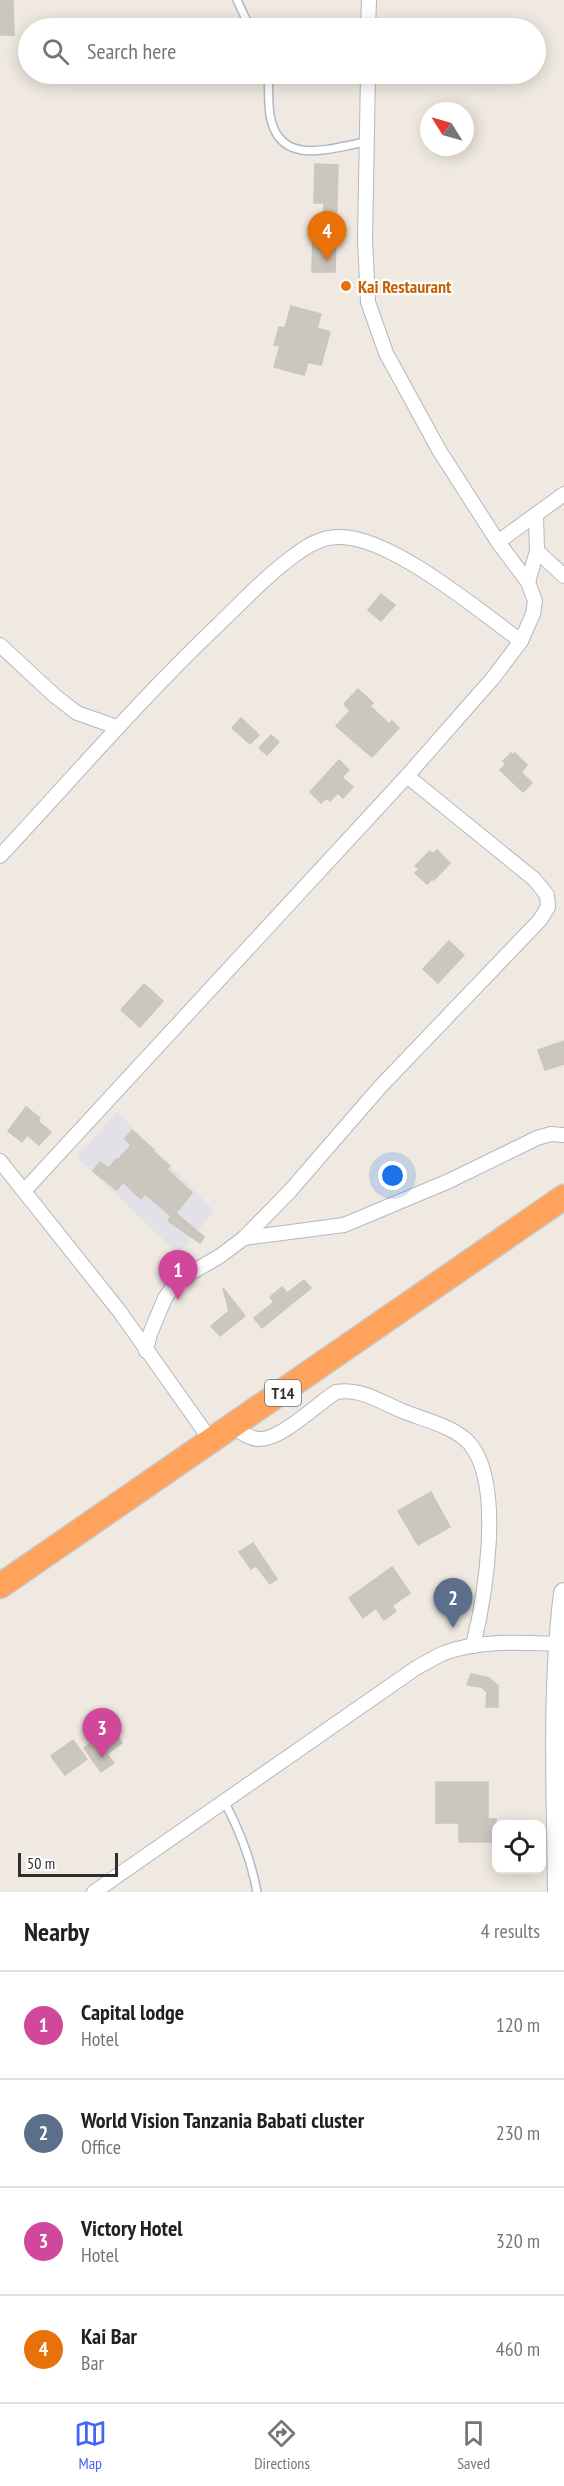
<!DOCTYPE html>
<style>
:root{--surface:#fff;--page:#f6f6f6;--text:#202124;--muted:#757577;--line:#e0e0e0;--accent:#4264fb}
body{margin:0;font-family:"PT Sans Narrow",sans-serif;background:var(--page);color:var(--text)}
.controls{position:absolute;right:18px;bottom:18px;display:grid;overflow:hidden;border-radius:12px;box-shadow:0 3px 15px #0003}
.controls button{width:54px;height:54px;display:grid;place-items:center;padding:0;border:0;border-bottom:2px solid var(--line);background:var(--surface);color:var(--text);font:30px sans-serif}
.compass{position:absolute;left:420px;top:102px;width:54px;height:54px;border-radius:50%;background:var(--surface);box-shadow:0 3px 15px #0003;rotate:307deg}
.scale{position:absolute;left:18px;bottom:15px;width:100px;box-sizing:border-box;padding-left:6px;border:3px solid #2e2e2e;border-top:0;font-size:16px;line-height:21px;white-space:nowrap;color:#2e2e2e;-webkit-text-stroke:4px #fff;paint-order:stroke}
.you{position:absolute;left:393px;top:1176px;width:21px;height:21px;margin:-15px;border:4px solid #fff;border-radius:50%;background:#1a73e8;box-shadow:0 0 0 9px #1a73e833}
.badge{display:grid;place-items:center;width:39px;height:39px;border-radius:50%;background:var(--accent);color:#fff;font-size:20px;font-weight:700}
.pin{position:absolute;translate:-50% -50px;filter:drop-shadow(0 2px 3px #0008)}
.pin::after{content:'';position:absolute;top:32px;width:21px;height:18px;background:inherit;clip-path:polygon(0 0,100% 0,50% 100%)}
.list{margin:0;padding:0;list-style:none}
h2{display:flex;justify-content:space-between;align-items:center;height:78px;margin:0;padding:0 24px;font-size:26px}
h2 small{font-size:20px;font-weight:400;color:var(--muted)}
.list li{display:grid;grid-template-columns:39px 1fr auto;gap:18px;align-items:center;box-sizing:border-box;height:108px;padding:0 24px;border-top:2px solid var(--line)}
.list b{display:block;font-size:22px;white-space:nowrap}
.list p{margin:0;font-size:20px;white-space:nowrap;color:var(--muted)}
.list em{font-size:20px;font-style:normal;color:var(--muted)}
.icon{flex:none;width:33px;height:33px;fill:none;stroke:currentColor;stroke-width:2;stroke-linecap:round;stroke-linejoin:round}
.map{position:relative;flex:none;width:564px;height:1892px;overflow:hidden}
.search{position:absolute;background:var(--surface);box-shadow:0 3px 15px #0003;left:18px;right:18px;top:18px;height:66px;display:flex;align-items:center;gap:15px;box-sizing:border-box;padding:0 21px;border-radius:33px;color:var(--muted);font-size:22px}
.sheet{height:510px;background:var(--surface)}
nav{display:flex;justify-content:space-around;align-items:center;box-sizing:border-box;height:84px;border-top:2px solid var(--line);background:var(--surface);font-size:16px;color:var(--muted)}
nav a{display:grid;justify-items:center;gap:3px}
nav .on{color:var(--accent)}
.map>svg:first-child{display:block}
</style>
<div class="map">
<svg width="564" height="1892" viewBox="0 0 564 1892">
<rect width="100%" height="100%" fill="#efe9e1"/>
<polygon fill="#e3e1e8" points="117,1112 214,1211 178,1254 77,1157"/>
<g fill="#cbc7bf" stroke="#cbc5ba" stroke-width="1.5">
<polygon points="0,0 13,0 14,35 0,35"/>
<polygon points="315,164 338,165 335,272 312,272 313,233 323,233 324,203 314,203"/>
<polygon points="291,306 321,314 317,328 330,332 321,365 308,362 304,375 274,367 280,346 274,345 279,327 285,328"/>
<polygon points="381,594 395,605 381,621 368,610"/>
<polygon points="358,689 373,703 370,706 389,724 392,721 399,728 372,757 336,726 350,711 344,704"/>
<polygon points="241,718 259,735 250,744 232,728"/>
<polygon points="271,735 279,742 267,755 259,748"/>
<polygon points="511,753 513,755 515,753 527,765 521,772 532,783 523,792 500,770 506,764 503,761"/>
<polygon points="339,760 349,770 342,777 353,787 343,798 338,793 330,801 326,798 321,803 310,792"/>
<polygon points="437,850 450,863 434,880 432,879 427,884 415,873 419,869 415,866 430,851 433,854"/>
<polygon points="449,941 464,955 438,983 423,969"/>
<polygon points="144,984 163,1001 140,1027 121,1010"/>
<polygon points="564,1041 564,1064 545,1070 538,1050"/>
<polygon points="26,1107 40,1118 38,1121 51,1132 39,1145 27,1135 22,1142 8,1131"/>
<polygon points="132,1130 154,1150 153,1151 170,1166 167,1169 192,1193 176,1213 204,1237 200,1243 168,1221 171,1216 145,1194 141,1199 123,1182 117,1190 93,1171 100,1162 109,1168 116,1159 117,1161 131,1145 125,1139"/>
<polygon points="304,1280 311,1288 262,1328 254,1318 274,1302 270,1297 282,1287 287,1293"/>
<polygon points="223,1288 245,1316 220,1336 211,1326 229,1311"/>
<polygon points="431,1492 450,1527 418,1545 398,1511"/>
<polygon points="253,1543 277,1579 270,1584 256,1566 251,1569 239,1552"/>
<polygon points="392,1567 410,1593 392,1606 396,1611 384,1620 376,1608 363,1618 349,1598"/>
<polygon points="471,1674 489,1678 498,1686 498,1707 486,1707 487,1692 481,1687 467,1685"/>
<polygon points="112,1728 122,1743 107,1754 114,1763 101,1772 84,1748"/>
<polygon points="73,1740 87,1759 65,1775 51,1756"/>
<polygon points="436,1782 488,1782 488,1819 496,1819 496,1842 459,1842 459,1823 436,1823"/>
</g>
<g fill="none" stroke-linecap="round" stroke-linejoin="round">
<g stroke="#b4b7c1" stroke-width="10">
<g id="lane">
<polyline points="237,0 250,28"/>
<path d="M 268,74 C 269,87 268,102 270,115 C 279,168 330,148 366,142"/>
<path d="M 224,1801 C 240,1831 251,1859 257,1892"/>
</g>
</g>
<g stroke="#b4b7c1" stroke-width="16">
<g id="street">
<polyline points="368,28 369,0"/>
<polyline points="498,542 564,494"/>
<polyline points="537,551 564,576"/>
<polyline points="528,582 537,551 536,516"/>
<polyline points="0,645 55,696 77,713 117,727"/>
<path d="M 0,856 C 72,779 141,698 218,625 C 244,600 270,572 299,552 C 311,543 327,536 342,537 C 394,539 478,610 521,641"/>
<polyline points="0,1161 120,1312 212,1442"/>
<polyline points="25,1190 407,776 493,678 521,641 533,614 535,601 528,582 498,542 439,450 386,353 368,302 365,240 368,74"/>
<polyline points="244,1238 344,1225 449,1181 537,1138 551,1134 564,1135"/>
<polyline points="146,1351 150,1334 165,1298 177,1281 220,1256 244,1238 290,1191 380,1087 540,920 548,907 547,895 534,879 407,776"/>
<path d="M 233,1427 C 241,1432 248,1438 258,1439 C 280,1441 317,1404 336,1392 C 364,1388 381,1403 405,1412 C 425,1420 456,1427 470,1444 C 504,1485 485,1597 473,1646"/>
<path d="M 94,1892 L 416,1668 C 425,1663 435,1657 444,1653 C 482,1639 525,1643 564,1644"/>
</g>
</g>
<g stroke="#b4b7c1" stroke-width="22">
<path id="secondary" d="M 558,1892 C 557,1792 552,1692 564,1593"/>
</g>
<g stroke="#c9c9c9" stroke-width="27">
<polyline id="highway" points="0,1586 564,1197"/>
</g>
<use href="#lane" stroke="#fff" stroke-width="7"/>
<use href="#street" stroke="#fff" stroke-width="14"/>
<use href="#secondary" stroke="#fff" stroke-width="20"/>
<use href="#highway" stroke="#ffa35c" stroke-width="24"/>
</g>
<circle fill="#e8710a" stroke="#fff" stroke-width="2" cx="346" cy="286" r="6"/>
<g text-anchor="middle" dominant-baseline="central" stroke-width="4.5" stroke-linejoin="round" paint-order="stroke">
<rect fill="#fff" stroke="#6d6d6d" stroke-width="1.5" x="265" y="1380" width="36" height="26" rx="4.5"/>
<g font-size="16" font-weight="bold" fill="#2e2e2e">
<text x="283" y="1393">T14</text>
</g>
<g font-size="18" font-weight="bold" fill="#c56008" stroke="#fff" text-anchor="start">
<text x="358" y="286">Kai Restaurant</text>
</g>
</g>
</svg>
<div class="controls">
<button><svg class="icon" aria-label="locate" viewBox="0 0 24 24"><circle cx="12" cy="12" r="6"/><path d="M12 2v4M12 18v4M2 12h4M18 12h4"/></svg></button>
</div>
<svg class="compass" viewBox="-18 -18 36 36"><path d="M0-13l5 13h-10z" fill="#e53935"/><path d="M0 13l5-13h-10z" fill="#757577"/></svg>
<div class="scale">50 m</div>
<div class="you"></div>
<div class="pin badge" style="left:178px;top:1300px;background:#d1479c">1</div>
<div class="pin badge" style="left:453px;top:1628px;background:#5c6f8a">2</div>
<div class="pin badge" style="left:102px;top:1758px;background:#d1479c">3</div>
<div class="pin badge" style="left:327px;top:261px;background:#e8710a">4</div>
<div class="search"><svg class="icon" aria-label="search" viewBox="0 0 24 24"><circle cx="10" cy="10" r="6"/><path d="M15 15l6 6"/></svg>Search here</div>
</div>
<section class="sheet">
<h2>Nearby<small>4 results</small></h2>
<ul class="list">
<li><span class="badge" style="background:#d1479c">1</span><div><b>Capital lodge</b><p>Hotel</p></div><em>120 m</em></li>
<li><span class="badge" style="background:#5c6f8a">2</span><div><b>World Vision Tanzania Babati cluster</b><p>Office</p></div><em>230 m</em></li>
<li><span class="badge" style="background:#d1479c">3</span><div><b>Victory Hotel</b><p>Hotel</p></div><em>320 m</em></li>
<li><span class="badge" style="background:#e8710a">4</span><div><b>Kai Bar</b><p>Bar</p></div><em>460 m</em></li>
</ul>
</section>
<nav>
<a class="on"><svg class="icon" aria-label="map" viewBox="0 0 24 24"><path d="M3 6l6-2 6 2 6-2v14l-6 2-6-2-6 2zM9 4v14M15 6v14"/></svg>Map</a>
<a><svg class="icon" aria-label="directions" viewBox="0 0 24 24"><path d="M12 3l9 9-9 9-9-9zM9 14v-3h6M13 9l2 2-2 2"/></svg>Directions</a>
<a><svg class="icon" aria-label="saved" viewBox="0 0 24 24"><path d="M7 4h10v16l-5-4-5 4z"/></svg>Saved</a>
</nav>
